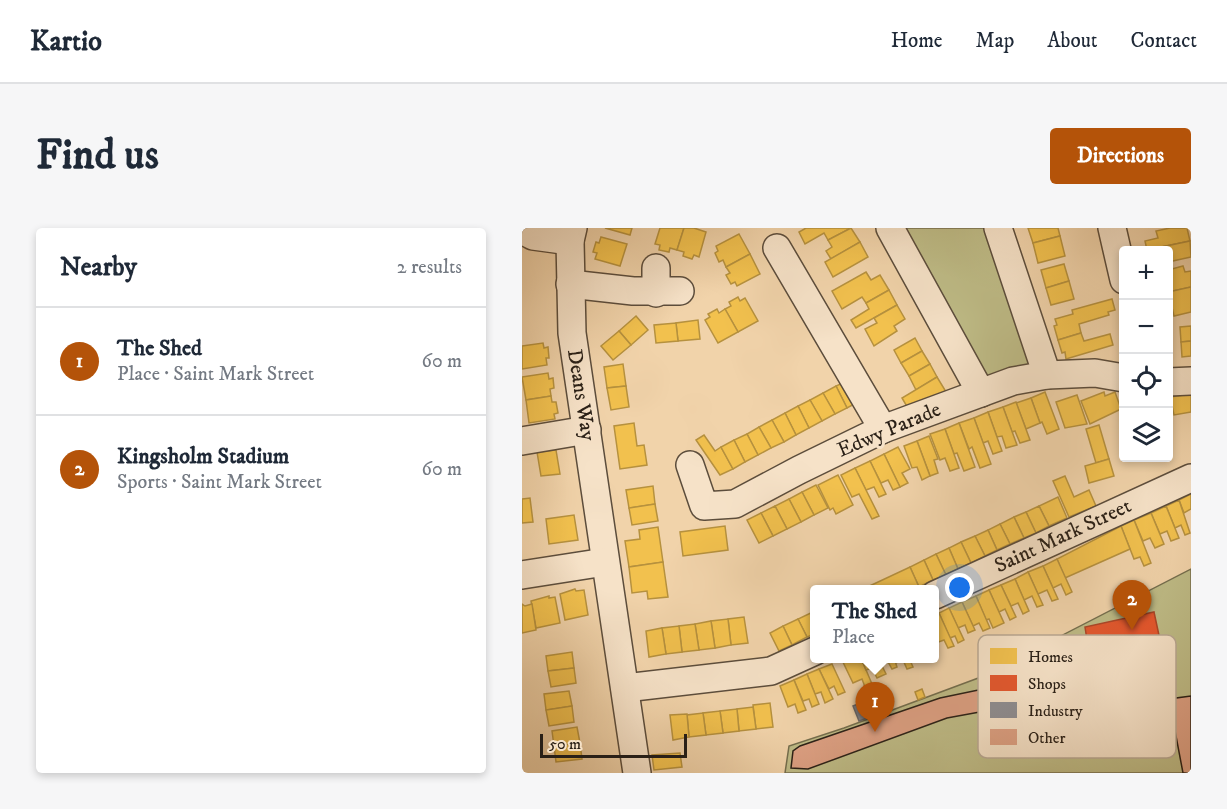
<!DOCTYPE html>
<meta charset="utf-8">
<style>
:root{--surface:#fff;--page:#f6f6f7;--text:#1f2937;--muted:#747a83;--line:#e0e1e3;--accent:#b45309}
body{margin:0;font-family:"IM FELL DW Pica",serif;background:var(--page);color:var(--text)}
.controls{position:absolute;right:18px;top:18px;display:grid;overflow:hidden;border-radius:6px;box-shadow:0 3px 9px #0003}
.controls button{width:54px;height:54px;display:grid;place-items:center;padding:0;border:0;border-bottom:2px solid var(--line);background:var(--surface);color:var(--text);font:30px sans-serif}
.scale{position:absolute;left:18px;bottom:15px;width:147px;box-sizing:border-box;padding-left:6px;border:3px solid #2a2017;border-top:0;font-size:16px;line-height:21px;white-space:nowrap;color:#2a2017;-webkit-text-stroke:4px #f6e2c8;paint-order:stroke}
.you{position:absolute;left:438px;top:360px;width:21px;height:21px;margin:-15px;border:4px solid #fff;border-radius:50%;background:#1a73e8;box-shadow:0 0 0 9px #1a73e833}
.badge{display:grid;place-items:center;width:39px;height:39px;border-radius:50%;background:var(--accent);color:#fff;font-size:20px;font-weight:700}
.pin{position:absolute;translate:-50% -50px;filter:drop-shadow(0 2px 3px #0008)}
.pin::after{content:'';position:absolute;top:32px;width:21px;height:18px;background:inherit;clip-path:polygon(0 0,100% 0,50% 100%)}
.popup{position:absolute;left:288px;top:357px;width:129px;height:78px;box-sizing:border-box;display:grid;place-content:center;border-radius:6px;background:var(--surface);filter:drop-shadow(0 2px 4px #0005);font-size:20px;white-space:nowrap;color:var(--muted)}
.popup b{font-size:22px;color:var(--text)}
.popup::after{content:'';position:absolute;left:50%;top:100%;margin-left:-12px;border:12px solid transparent;border-top-color:var(--surface)}
.list{margin:0;padding:0;list-style:none}
h2{display:flex;justify-content:space-between;align-items:center;height:78px;margin:0;padding:0 24px;font-size:26px}
h2 small{font-size:20px;font-weight:400;color:var(--muted)}
.list li{display:grid;grid-template-columns:39px 1fr auto;gap:18px;align-items:center;box-sizing:border-box;height:108px;padding:0 24px;border-top:2px solid var(--line)}
.list b{display:block;font-size:22px;white-space:nowrap}
.list p{margin:0;font-size:20px;white-space:nowrap;color:var(--muted)}
.list em{font-size:20px;font-style:normal;color:var(--muted)}
.icon{flex:none;width:33px;height:33px;fill:none;stroke:currentColor;stroke-width:2;stroke-linecap:round;stroke-linejoin:round}
.map{position:relative;flex:none;width:669px;height:545px;overflow:hidden;border-radius:6px}
header{display:flex;align-items:center;gap:36px;box-sizing:border-box;height:84px;padding:0 30px;background:var(--surface);border-bottom:2px solid var(--line)}
header strong{font-size:28px}
nav{display:flex;gap:33px;margin-inline-start:auto;font-size:21px}
.intro{display:flex;align-items:center;justify-content:space-between;box-sizing:border-box;height:144px;padding:0 36px}
h1{margin:0;font-size:42px}
.button{padding:15px 27px;border-radius:6px;background:var(--accent);color:#fff;font-size:21px;font-weight:700}
main{display:flex;gap:36px;padding:0 36px}
aside{flex:1;background:var(--surface);border-radius:6px;box-shadow:0 3px 9px #0003}
.map>svg:first-child{display:block}
</style>
<header>
<strong>Kartio</strong>
<nav><a>Home</a><a>Map</a><a>About</a><a>Contact</a></nav>
</header>
<div class="intro"><h1>Find us</h1><a class="button">Directions</a></div>
<main>
<aside>
<h2>Nearby<small>2 results</small></h2>
<ul class="list">
<li><span class="badge">1</span><div><b>The Shed</b><p>Place · Saint Mark Street</p></div><em>60 m</em></li>
<li><span class="badge">2</span><div><b>Kingsholm Stadium</b><p>Sports · Saint Mark Street</p></div><em>60 m</em></li>
</ul>
</aside>
<div class="map">
<svg width="669" height="545" viewBox="0 0 669 545">
<rect width="100%" height="100%" fill="#f1d3aa"/>
<filter id="stains"><feTurbulence type="fractalNoise" baseFrequency=".00333" numOctaves="4"/><feColorMatrix values="0 0 0 0 .2 0 0 0 0 .09 0 0 0 0 .02 0 0 0 .5 -.17"/></filter>
<radialGradient id="worn" r=".72"><stop offset=".6" stop-color="#630" stop-opacity="0"/><stop offset="1" stop-color="#630" stop-opacity=".3"/></radialGradient>
<g fill="#bebb86" stroke="#746e4e" stroke-width="1.5">
<polygon points="368,0 476,0 525,147 459,165"/>
<polygon points="669,341 669,545 263,545 267,518 322,500 459,449"/>
</g>
<g fill="#f2c14e" stroke="#b6913e" stroke-width="1.5">
<polygon points="83,0 110,0 108,7"/>
<polygon points="138,0 162,0 155,22 148,20 147,24 137,22 138,17 133,16"/>
<polygon points="162,0 172,0 184,4 177,29 172,27 170,31 161,28 162,24 155,22"/>
<polygon points="284,0 329,0 306,12 302,5 283,16 277,4"/>
<polygon points="329,0 338,14 309,31 304,23 310,19 306,12"/>
<polygon points="506,0 536,0 538,8 511,15"/>
<polygon points="648,0 665,0 668,13 625,22 623,13 636,10 634,3"/>
<polygon points="217,6 228,26 204,39 201,32 197,34 193,25 196,23 194,18"/>
<polygon points="538,8 543,28 516,35 511,15"/>
<polygon points="79,9 105,16 98,38 73,31 75,25 71,24 74,14 77,15"/>
<polygon points="668,13 669,29 646,34 646,22 625,22"/>
<polygon points="338,14 346,29 311,49 303,34"/>
<polygon points="228,26 238,46 215,58 213,54 209,56 204,47 208,45 204,39"/>
<polygon points="542,36 547,53 524,60 519,42"/>
<polygon points="661,38 663,44 669,43 669,59 646,64 646,42"/>
<polygon points="344,44 349,52 358,47 367,62 344,75 340,69 320,81 310,63"/>
<polygon points="547,53 552,71 529,77 524,60"/>
<polygon points="669,59 669,84 652,88 649,75 646,75 646,64"/>
<polygon points="367,62 375,77 334,100 329,92 347,81 344,75"/>
<polygon points="216,69 218,73 223,70 236,93 216,104 203,81 209,78 207,74"/>
<polygon points="590,71 593,82 586,84 587,87 557,96 559,105 536,112 532,98 535,97 533,91 551,86 550,82"/>
<polygon points="375,77 383,91 372,98 375,103 352,118 343,101 355,95 352,90"/>
<polygon points="195,81 197,85 203,81 216,104 196,115 183,92 188,89 186,86"/>
<polygon points="114,88 126,102 109,117 97,103"/>
<polygon points="176,92 178,111 156,113 154,95"/>
<polygon points="154,95 156,113 134,115 132,97"/>
<polygon points="669,98 669,113 659,114 658,99"/>
<polygon points="97,103 109,117 91,132 79,118"/>
<polygon points="559,105 562,113 588,106 591,117 544,131 543,124 540,125 536,112"/>
<polygon points="393,110 400,123 379,135 372,122"/>
<polygon points="669,113 669,128 660,129 659,114"/>
<polygon points="21,115 22,120 26,119 27,130 24,130 25,137 0,141 0,118"/>
<polygon points="400,123 408,136 387,148 379,135"/>
<polygon points="101,136 104,158 85,160 82,139"/>
<polygon points="408,136 415,149 394,162 387,148"/>
<polygon points="26,145 27,151 31,150 32,160 28,161 29,168 4,172 0,149"/>
<polygon points="415,149 426,167 387,182 380,170"/>
<polygon points="327,152 338,173 325,180 314,158"/>
<polygon points="104,158 107,179 89,182 85,160"/>
<polygon points="314,158 325,180 313,186 301,165"/>
<polygon points="523,164 537,201 525,206 520,194 518,195 509,170"/>
<polygon points="582,164 583,168 593,164 599,181 568,196 559,173"/>
<polygon points="301,165 313,186 300,193 288,172"/>
<polygon points="669,166 669,184 652,187 648,169"/>
<polygon points="555,167 565,196 543,200 534,174"/>
<polygon points="29,168 30,174 34,174 36,185 32,186 33,191 7,195 4,172"/>
<polygon points="509,170 518,195 504,201 494,175"/>
<polygon points="288,172 300,193 287,200 276,178"/>
<polygon points="494,174 508,212 498,215 493,203 490,204 481,179"/>
<polygon points="276,178 287,200 274,207 263,185"/>
<polygon points="481,179 495,217 484,220 480,208 475,209 466,184"/>
<polygon points="466,184 480,223 471,226 466,213 461,215 452,190"/>
<polygon points="263,185 274,207 262,214 250,192"/>
<polygon points="452,190 469,236 458,240 450,219 447,221 437,195"/>
<polygon points="250,192 262,214 249,220 237,199"/>
<polygon points="112,195 115,218 122,217 125,237 98,241 92,198"/>
<polygon points="437,195 453,239 442,243 435,225 432,226 423,201"/>
<polygon points="577,197 587,231 574,235 564,201"/>
<polygon points="237,199 249,220 236,227 225,206"/>
<polygon points="423,201 437,240 428,243 423,230 418,232 408,206"/>
<polygon points="225,206 236,227 223,234 212,212"/>
<polygon points="182,207 193,223 199,219 211,241 198,247 174,212"/>
<polygon points="407,208 416,231 412,232 416,245 408,248 395,213"/>
<polygon points="212,212 223,234 211,241 199,219"/>
<polygon points="395,213 408,248 400,252 395,239 390,240 382,218"/>
<polygon points="376,219 388,241 380,245 386,255 378,259 362,226"/>
<polygon points="34,222 38,246 19,248 15,224"/>
<polygon points="362,226 378,259 371,262 366,252 359,255 348,233"/>
<polygon points="587,231 592,248 567,255 563,238"/>
<polygon points="348,233 364,266 357,269 352,259 344,262 333,240"/>
<polygon points="333,240 357,288 350,291 337,266 330,269 319,247"/>
<polygon points="316,247 331,277 314,286 311,280 308,282 296,257"/>
<polygon points="543,248 552,269 567,262 574,278 547,289 531,253"/>
<polygon points="294,257 306,280 292,287 280,264"/>
<polygon points="131,258 133,276 107,280 104,262"/>
<polygon points="280,264 292,287 279,294 267,271"/>
<polygon points="669,266 669,281 662,285 657,272"/>
<polygon points="536,269 545,290 527,298 517,278"/>
<polygon points="8,270 11,294 0,295 0,271"/>
<polygon points="267,271 279,294 265,301 253,278"/>
<polygon points="657,272 668,305 663,307 659,297 653,300 644,278"/>
<polygon points="133,276 136,293 110,297 107,280"/>
<polygon points="253,278 265,301 251,308 239,285"/>
<polygon points="517,278 527,298 514,305 504,284"/>
<polygon points="644,278 657,310 649,313 645,303 638,306 629,285"/>
<polygon points="504,284 514,305 502,310 492,289"/>
<polygon points="239,285 251,308 237,315 225,292"/>
<polygon points="629,285 642,316 633,320 628,310 621,313 612,292"/>
<polygon points="52,287 56,312 27,316 24,291"/>
<polygon points="492,289 502,310 488,316 478,296"/>
<polygon points="612,292 629,335 622,338 618,329 612,331 599,298"/>
<polygon points="478,296 488,316 475,322 466,302"/>
<polygon points="203,298 206,322 161,328 158,304"/>
<polygon points="599,298 608,321 543,350 535,331"/>
<polygon points="136,299 141,334 107,339 103,313 118,311 117,302"/>
<polygon points="466,302 475,322 463,328 453,308"/>
<polygon points="453,308 463,328 449,335 439,314"/>
<polygon points="439,314 449,335 436,341 427,320"/>
<polygon points="427,320 436,341 424,347 414,326"/>
<polygon points="414,326 424,347 411,352 402,332"/>
<polygon points="535,331 550,364 544,367 539,356 531,360 521,338"/>
<polygon points="402,332 411,352 397,359 388,339"/>
<polygon points="141,334 146,369 126,371 125,363 110,365 107,339"/>
<polygon points="521,338 536,371 530,373 525,362 516,366 506,344"/>
<polygon points="388,339 397,359 392,362 339,362"/>
<polygon points="506,344 521,377 515,379 510,368 502,372 493,351"/>
<polygon points="493,351 507,383 501,386 496,375 489,378 479,357"/>
<polygon points="479,357 494,389 488,392 483,381 477,384 467,362"/>
<polygon points="53,361 54,363 62,362 66,387 43,392 38,366"/>
<polygon points="467,362 482,395 471,400 467,391 464,392 454,368"/>
<polygon points="27,368 27,370 33,369 38,395 14,400 9,373"/>
<polygon points="454,368 468,400 461,403 457,395 451,398 440,374"/>
<polygon points="440,374 453,402 446,405 443,397 436,400 427,380"/>
<polygon points="0,376 3,378 10,376 14,402 0,405"/>
<polygon points="427,380 442,412 436,415 433,408 428,410 417,385"/>
<polygon points="293,383 293,406 285,409 276,391"/>
<polygon points="417,385 432,418 426,420 422,412 414,415 413,414 413,387"/>
<polygon points="222,389 226,415 209,417 206,391"/>
<polygon points="206,391 209,417 193,420 189,393"/>
<polygon points="276,391 285,409 270,417 261,398"/>
<polygon points="189,393 193,420 177,422 173,396"/>
<polygon points="173,396 177,422 160,424 157,398"/>
<polygon points="157,398 160,424 144,426 140,400"/>
<polygon points="261,398 270,417 257,423 248,405"/>
<polygon points="140,400 144,426 127,429 124,403"/>
<polygon points="50,424 52,440 26,443 24,428"/>
<polygon points="319,430 339,430 350,456 343,459 340,451 331,455"/>
<polygon points="339,430 356,430 364,446 355,450 350,440 344,442"/>
<polygon points="356,430 372,430 375,439 370,441 365,432 358,435"/>
<polygon points="372,430 387,430 391,439 385,441 381,432 374,435"/>
<polygon points="310,436 323,464 316,467 312,458 307,461 297,441"/>
<polygon points="52,440 54,455 29,459 26,443"/>
<polygon points="297,441 311,471 303,475 299,464 293,466 285,446"/>
<polygon points="285,446 297,476 290,479 287,471 281,473 272,452"/>
<polygon points="272,452 284,482 276,485 273,476 266,479 258,458"/>
<polygon points="400,461 403,469 396,472 393,464"/>
<polygon points="47,463 50,478 24,482 22,466"/>
<polygon points="248,475 251,499 234,501 231,477"/>
<polygon points="50,478 52,494 27,498 24,482"/>
<polygon points="231,479 234,501 217,503 215,481"/>
<polygon points="215,481 217,503 201,505 198,483"/>
<polygon points="198,483 201,505 184,507 181,485"/>
<polygon points="181,485 184,507 167,509 165,487"/>
<polygon points="165,486 167,509 151,512 148,487"/>
<polygon points="55,499 58,515 32,518 30,503"/>
<polygon points="58,515 60,531 34,534 32,518"/>
<polygon points="158,525 160,539 132,542 130,527"/>
</g>
<polygon fill="#e4572e" stroke="#ac4627" stroke-width="1.5" points="632,384 641,426 550,446 544,418 565,412 563,399"/>
<polygon fill="#8d8d92" stroke="#6f6c6d" stroke-width="1.5" points="344,473 351,488 337,493 331,478"/>
<g fill="#dda083" stroke="#2a2017" stroke-width="1.5">
<polygon points="541,433 544,442 509,451 507,441"/>
<polygon points="572,442 577,462 425,490 286,541 269,540 271,523 278,518 418,470 509,451"/>
<polygon points="669,468 669,545 661,545 647,471"/>
</g>
<g fill="none" stroke-linecap="round" stroke-linejoin="round">
<g stroke="#5c4d3c" stroke-width="30">
<g id="minor">
<polyline points="51,0 48,13 50,105 115,545"/>
<polyline points="368,0 459,165"/>
<polyline points="476,0 525,147"/>
<polyline points="590,0 602,52"/>
<polyline points="0,2 11,8 48,13"/>
<polyline points="255,20 361,201"/>
<polyline points="134,40 134,65"/>
<polyline points="48,56 111,63 158,63"/>
<polyline points="646,154 669,153"/>
<polyline points="0,213 65,202"/>
<polyline points="168,237 182,278 213,276 277,242 361,201 491,153 525,147 573,145 602,150"/>
<polyline points="0,347 83,334"/>
<polyline points="413,367 669,250"/>
<polyline points="103,460 249,443 293,423"/>
</g>
</g>
<use href="#minor" stroke="#f6e2c8" stroke-width="27"/>
</g>
<g text-anchor="middle" dominant-baseline="central" stroke-width="6" stroke-linejoin="round" paint-order="stroke">
<g font-size="21" fill="#2a2017" stroke="#f6e2c8">
<text transform="translate(59 167) rotate(81)">Deans Way</text>
<text transform="translate(367 202) rotate(-23)">Edwy Parade</text>
<text transform="translate(541 308) rotate(-25)">Saint Mark Street</text>
</g>
</g>
<rect x="456" y="407" width="198" height="123" rx="9" fill="#f6e2c8" stroke="#b9a893" stroke-width="1.5"/>
<rect x="468" y="420" width="27" height="16" fill="#f2c14e"/>
<rect x="468" y="447" width="27" height="16" fill="#e4572e"/>
<rect x="468" y="474" width="27" height="16" fill="#8d8d92"/>
<rect x="468" y="501" width="27" height="16" fill="#dda083"/>
<g font-size="16" fill="#2a2017">
<text x="506" y="434">Homes</text>
<text x="506" y="461">Shops</text>
<text x="506" y="488">Industry</text>
<text x="506" y="515">Other</text>
</g>
<rect width="100%" height="100%" filter="url(#stains)"/>
<rect width="100%" height="100%" fill="url(#worn)"/>
</svg>
<div class="controls">
<button>+</button>
<button>−</button>
<button><svg class="icon" aria-label="locate" viewBox="0 0 24 24"><circle cx="12" cy="12" r="6"/><path d="M12 2v4M12 18v4M2 12h4M18 12h4"/></svg></button>
<button><svg class="icon" aria-label="layers" viewBox="0 0 24 24"><path d="M12 4l9 5-9 5-9-5zM3 14l9 5 9-5"/></svg></button>
</div>
<div class="scale">50 m</div>
<div class="you"></div>
<div class="pin badge" style="left:353px;top:504px">1</div>
<div class="popup"><b>The Shed</b>Place</div>
<div class="pin badge" style="left:610px;top:402px">2</div>
</div>
</main>
